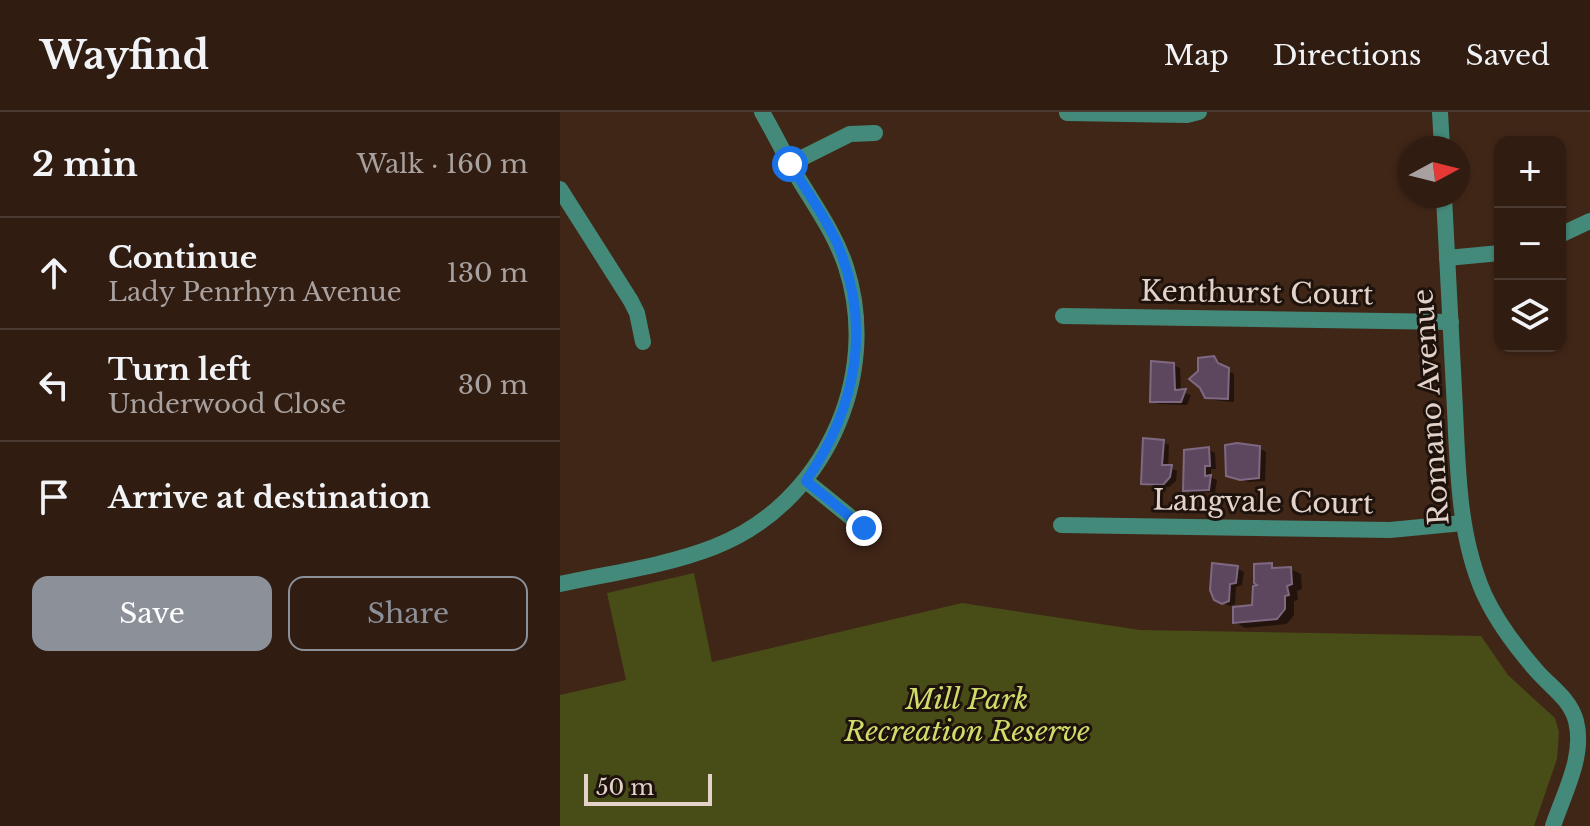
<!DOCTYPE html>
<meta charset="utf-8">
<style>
:root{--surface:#301c11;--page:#38251a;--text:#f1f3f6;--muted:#a8a19f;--line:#4b3a31;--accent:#8c9099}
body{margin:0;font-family:"Libre Baskerville",serif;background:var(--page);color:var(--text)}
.controls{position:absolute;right:24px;top:24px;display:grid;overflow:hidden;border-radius:16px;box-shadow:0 2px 6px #0004}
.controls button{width:72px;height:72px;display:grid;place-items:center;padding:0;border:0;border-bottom:2px solid var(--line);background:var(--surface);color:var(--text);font:40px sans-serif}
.compass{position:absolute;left:838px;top:24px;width:72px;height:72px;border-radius:50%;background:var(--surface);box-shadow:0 2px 6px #0004;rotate:83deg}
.scale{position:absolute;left:24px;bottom:20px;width:128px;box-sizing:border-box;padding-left:8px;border:4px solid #e3d2c9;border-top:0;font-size:22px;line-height:28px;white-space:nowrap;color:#e3d2c9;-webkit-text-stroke:6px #1e120c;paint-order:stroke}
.stop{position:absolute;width:24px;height:24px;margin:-18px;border:6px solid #1a73e8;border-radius:50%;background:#fff}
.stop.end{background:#1a73e8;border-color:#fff;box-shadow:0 2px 8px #0008}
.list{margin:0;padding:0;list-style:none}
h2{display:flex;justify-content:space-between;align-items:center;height:104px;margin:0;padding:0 32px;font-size:34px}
h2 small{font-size:26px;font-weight:400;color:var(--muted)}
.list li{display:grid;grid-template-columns:52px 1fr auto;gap:24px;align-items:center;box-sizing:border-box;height:112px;padding:0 32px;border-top:2px solid var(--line)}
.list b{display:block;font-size:30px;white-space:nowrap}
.list p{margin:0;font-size:26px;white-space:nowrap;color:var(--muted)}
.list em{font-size:26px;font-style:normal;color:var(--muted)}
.actions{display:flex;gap:16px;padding:24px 32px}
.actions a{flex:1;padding:18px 0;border:2px solid var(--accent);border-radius:16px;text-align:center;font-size:28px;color:var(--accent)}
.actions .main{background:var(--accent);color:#fff}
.icon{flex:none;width:44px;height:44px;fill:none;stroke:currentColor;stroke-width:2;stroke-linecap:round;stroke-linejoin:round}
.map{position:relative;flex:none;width:1030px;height:714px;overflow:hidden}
header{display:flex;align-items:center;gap:48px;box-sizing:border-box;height:112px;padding:0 40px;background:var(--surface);border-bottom:2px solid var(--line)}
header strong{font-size:38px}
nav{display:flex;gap:44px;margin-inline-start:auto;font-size:28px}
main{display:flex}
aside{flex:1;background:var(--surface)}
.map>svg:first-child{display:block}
</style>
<header>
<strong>Wayfind</strong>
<nav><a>Map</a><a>Directions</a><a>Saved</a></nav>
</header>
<main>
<aside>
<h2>2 min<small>Walk · 160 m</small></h2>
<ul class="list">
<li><svg class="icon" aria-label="ahead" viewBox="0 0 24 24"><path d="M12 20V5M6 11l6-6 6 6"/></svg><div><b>Continue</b><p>Lady Penrhyn Avenue</p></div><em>130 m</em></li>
<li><svg class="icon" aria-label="left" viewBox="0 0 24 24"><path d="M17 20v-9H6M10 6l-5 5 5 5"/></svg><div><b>Turn left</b><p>Underwood Close</p></div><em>30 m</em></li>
<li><svg class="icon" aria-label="arrive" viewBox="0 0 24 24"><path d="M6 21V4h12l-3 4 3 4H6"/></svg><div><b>Arrive at destination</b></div></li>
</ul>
<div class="actions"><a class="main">Save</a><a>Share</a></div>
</aside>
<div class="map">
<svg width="1030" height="714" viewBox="0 0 1030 714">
<rect width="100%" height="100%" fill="#402617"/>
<polygon fill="#484c17" points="134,461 152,550 402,491 580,518 921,524 948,563 995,606 999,620 997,647 974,714 0,714 0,583 66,568 47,481"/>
<g fill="#0007">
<polygon points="653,246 660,250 663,256 674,262 674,290 653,288 646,284"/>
<polygon points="613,253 620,256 621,280 631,283 627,293 598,292 592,289"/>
<polygon points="603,330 609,333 608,355 617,359 616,369 609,375 589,374 583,370"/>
<polygon points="699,336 706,340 705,369 688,370 675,366"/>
<polygon points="648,337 655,341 656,357 651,357 651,365 657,368 655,380 631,381 625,377"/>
<polygon points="711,453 719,458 731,457 741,462 742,477 737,479 738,488 734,489 734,503 727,512 685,516 675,510 694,495"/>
<polygon points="677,456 684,460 682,473 676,475 675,492 670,494 656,487"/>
</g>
<g fill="#5d475f" stroke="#7f6881" stroke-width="2">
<polygon points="654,244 658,251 669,256 668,287 645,286 640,276 629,267 638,259 638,246"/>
<polygon points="591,249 614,251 615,278 626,277 621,290 590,290"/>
<polygon points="583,326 604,328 602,353 612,353 610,365 603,373 581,372"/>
<polygon points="677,331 700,334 699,366 680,368 666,364 665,333"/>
<polygon points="649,335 650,354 645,354 645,364 651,363 649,378 623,379 624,338"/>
<polygon points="652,451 678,454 676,471 670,472 669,489 662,492 654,488 650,478"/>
<polygon points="712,451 712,456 731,455 732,472 727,474 729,483 725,484 725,497 717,507 673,511 673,495 692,493 693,474 697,473 694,471 694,452"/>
</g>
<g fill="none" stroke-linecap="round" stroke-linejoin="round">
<g stroke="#448a7a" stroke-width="16">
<polyline points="880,0 882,36"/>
<polyline points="507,1 627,3 639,0"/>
<polyline points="230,52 290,22 315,21"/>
<polyline points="0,77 71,189 77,201 83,230"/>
<path d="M 884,84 C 887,149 891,214 894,278 C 898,347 896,418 924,482 C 937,510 955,534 975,557 C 989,574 1010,586 1016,609 C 1025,644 1004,681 993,714"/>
<polyline points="1000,123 1030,109"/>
<polyline points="887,146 940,141"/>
<polyline points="503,204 891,210"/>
<polyline points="246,369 304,416"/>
<polyline points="501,413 830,418 903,411"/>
<path d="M 0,472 C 51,461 105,454 154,435 C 263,393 322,265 286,155 C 276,124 257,97 240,69 C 227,47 215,23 202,0"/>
</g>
</g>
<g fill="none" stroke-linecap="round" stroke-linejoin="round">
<path stroke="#1a73e8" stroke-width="10" d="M 230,52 C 246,78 265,104 277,131 C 313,215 296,296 246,369 L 304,416"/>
</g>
<g text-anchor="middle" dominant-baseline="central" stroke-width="6" stroke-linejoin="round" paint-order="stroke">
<g font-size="28" fill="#e3d2c9" stroke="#1e120c">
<text transform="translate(697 181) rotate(1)">Kenthurst Court</text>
<text transform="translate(871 295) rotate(-94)">Romano Avenue</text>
<text transform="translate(703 390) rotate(1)">Langvale Court</text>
</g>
<g font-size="28" font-style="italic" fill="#d0dc6a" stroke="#1e120c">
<text x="407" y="587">Mill Park<tspan x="407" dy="32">Recreation Reserve</tspan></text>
</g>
</g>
</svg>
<div class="controls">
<button>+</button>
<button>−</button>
<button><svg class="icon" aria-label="layers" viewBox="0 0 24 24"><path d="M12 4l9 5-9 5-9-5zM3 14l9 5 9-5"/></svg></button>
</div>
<svg class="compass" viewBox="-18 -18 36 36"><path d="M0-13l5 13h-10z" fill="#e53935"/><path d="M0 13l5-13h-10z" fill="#a8a19f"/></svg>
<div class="scale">50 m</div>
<div class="stop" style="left:230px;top:52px"></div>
<div class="stop end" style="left:304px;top:416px"></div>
</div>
</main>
